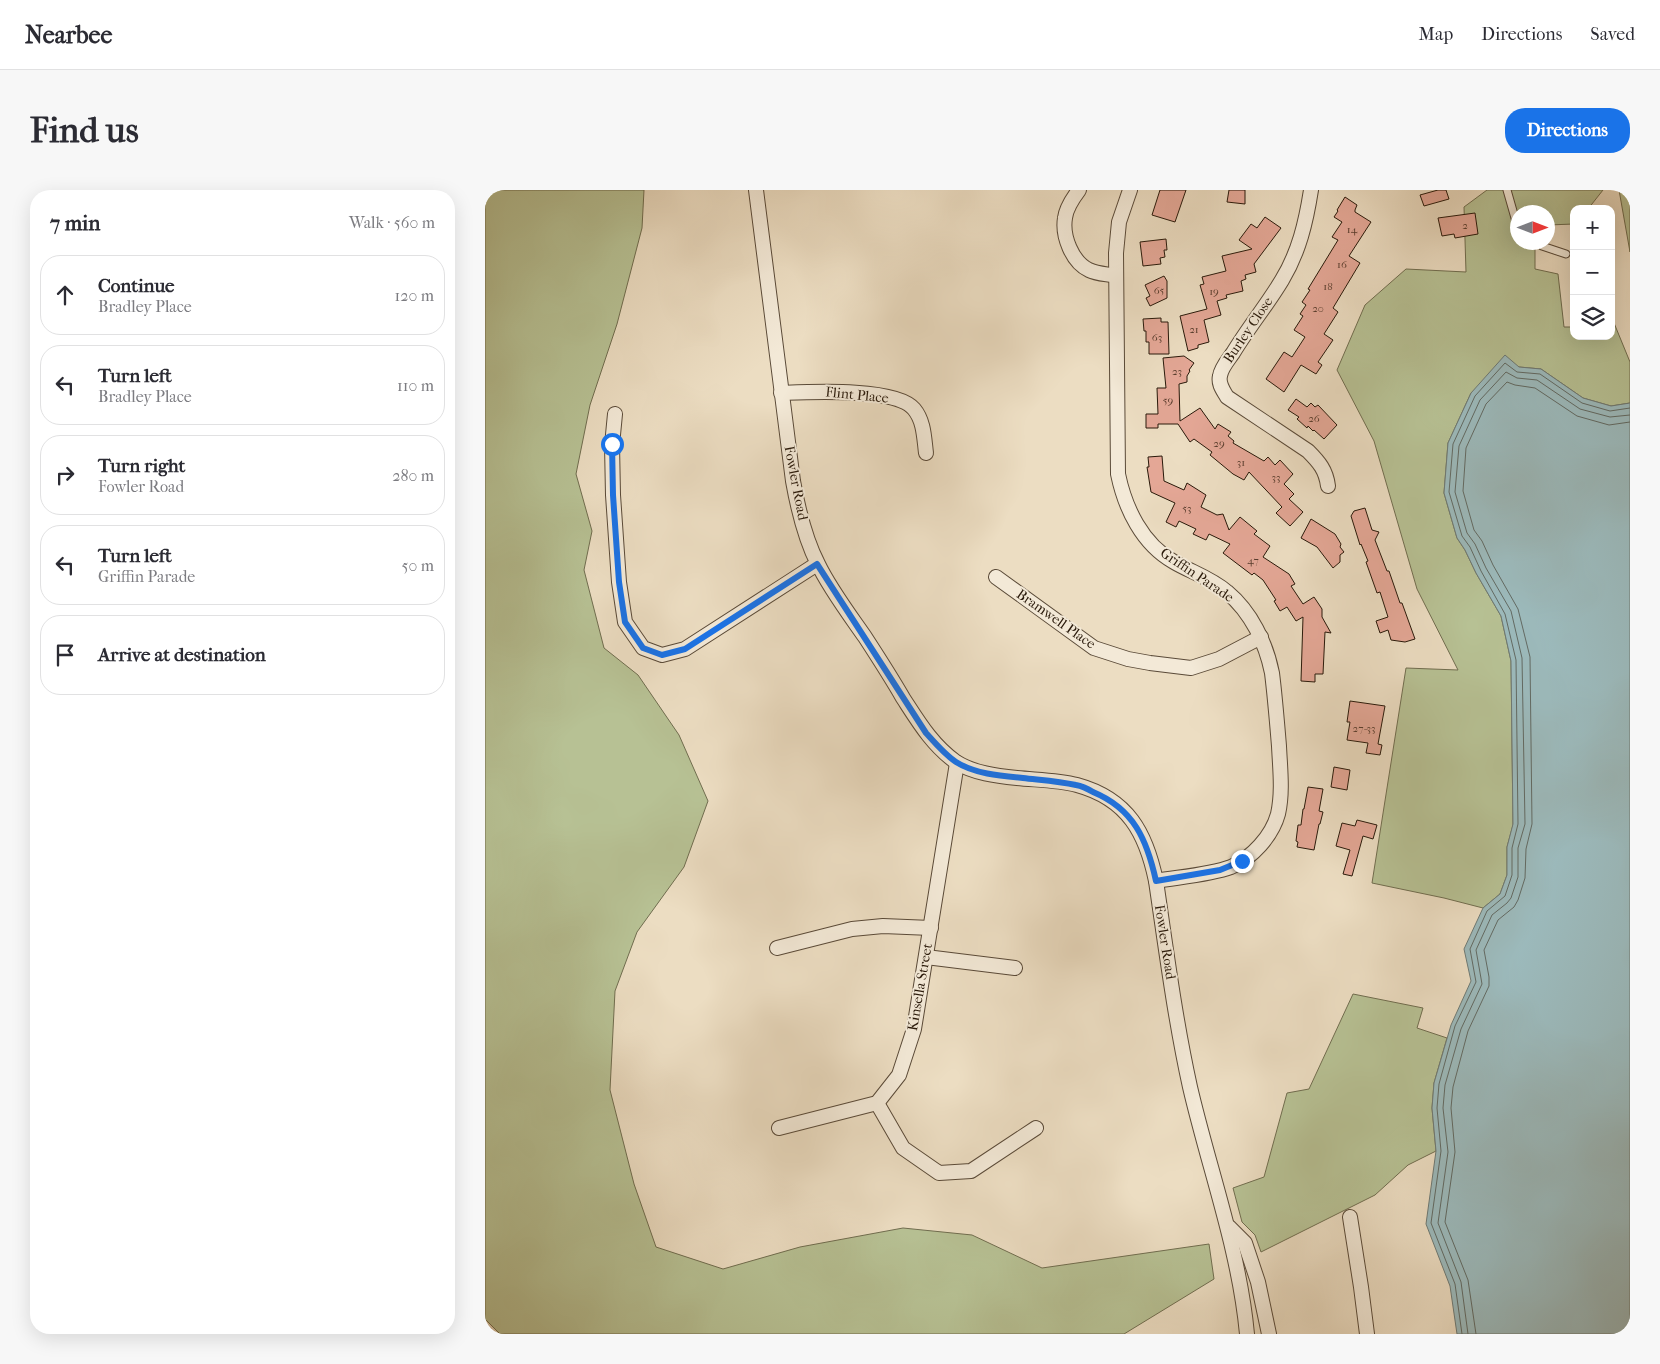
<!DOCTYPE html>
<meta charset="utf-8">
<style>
:root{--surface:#fff;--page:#f7f7f7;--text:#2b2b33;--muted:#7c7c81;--line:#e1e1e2;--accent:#1a73e8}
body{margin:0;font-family:"IM FELL French Canon",serif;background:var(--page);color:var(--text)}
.controls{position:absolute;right:15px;top:15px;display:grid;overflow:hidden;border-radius:10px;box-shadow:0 5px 20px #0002}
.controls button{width:45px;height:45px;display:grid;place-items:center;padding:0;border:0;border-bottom:1px solid var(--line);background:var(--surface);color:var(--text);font:25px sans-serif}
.compass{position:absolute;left:1025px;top:15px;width:45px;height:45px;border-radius:50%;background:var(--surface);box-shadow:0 5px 20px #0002;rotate:90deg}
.stop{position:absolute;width:15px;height:15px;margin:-11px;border:4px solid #1a73e8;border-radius:50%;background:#fff}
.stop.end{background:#1a73e8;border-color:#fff;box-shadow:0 1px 5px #0008}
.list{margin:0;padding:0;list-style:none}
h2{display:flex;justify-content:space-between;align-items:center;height:65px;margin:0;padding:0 20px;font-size:21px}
h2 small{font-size:16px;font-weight:400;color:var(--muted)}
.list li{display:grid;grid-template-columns:32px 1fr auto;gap:15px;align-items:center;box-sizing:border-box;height:80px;margin:0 10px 10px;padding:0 10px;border:1px solid var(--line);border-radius:20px}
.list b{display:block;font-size:19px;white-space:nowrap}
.list p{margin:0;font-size:16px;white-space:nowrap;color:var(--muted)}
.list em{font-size:16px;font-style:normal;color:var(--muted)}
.icon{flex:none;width:28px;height:28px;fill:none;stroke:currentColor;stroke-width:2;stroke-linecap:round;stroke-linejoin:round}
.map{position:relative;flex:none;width:1145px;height:1144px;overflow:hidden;border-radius:20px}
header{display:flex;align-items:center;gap:30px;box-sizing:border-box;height:70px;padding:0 25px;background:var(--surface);border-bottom:1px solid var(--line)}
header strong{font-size:24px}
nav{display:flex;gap:28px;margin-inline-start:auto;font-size:18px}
.intro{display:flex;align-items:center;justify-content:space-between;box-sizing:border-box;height:120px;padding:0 30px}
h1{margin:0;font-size:35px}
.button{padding:12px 22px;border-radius:20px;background:var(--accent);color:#fff;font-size:18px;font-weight:700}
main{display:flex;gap:30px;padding:0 30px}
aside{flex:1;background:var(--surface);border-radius:20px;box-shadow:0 5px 20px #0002}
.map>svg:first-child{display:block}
</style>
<header>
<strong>Nearbee</strong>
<nav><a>Map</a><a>Directions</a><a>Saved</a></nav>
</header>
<div class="intro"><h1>Find us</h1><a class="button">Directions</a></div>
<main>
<aside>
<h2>7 min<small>Walk · 560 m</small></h2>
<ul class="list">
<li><svg class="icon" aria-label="ahead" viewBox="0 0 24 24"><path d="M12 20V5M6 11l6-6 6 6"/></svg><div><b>Continue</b><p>Bradley Place</p></div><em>120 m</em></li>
<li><svg class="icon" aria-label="left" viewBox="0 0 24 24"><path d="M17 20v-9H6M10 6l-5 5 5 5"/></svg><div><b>Turn left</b><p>Bradley Place</p></div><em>110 m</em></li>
<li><svg class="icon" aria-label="right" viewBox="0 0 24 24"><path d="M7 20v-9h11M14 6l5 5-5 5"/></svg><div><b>Turn right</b><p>Fowler Road</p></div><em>280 m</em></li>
<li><svg class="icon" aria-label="left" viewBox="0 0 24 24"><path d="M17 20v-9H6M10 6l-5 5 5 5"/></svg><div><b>Turn left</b><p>Griffin Parade</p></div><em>50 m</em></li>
<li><svg class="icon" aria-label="arrive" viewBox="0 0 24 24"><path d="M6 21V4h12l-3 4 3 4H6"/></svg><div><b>Arrive at destination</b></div></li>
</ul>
</aside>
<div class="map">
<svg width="1145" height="1144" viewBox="0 0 1145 1144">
<rect width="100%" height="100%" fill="#ecddc2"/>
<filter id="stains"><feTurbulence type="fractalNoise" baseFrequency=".004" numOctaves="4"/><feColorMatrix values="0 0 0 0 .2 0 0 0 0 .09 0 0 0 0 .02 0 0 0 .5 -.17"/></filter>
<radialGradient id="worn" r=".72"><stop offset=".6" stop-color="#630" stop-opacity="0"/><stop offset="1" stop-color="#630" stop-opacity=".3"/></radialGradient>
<g fill="#b7c194" stroke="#706d4f">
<polygon points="0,0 159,0 157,38 132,134 105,215 91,284 107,341 99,380 119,458 153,485 194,545 223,611 199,677 152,742 130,801 125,900 149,994 171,1057 238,1079 315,1057 418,1038 487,1045 557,1078 724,1054 729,1089 639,1144 15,1144 0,1129"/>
<polygon points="1002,0 1118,0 1103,19 1089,19 1089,34 1063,35 1062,22 1032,22 1032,52 1050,53 1050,79 1073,84 1079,137 1089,137 1089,146 1126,146 1126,133 1129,133 1145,172 1145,213 1126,216 1098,208 1056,179 1034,177 992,198 986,203 963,253 959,303 972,348 980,360 991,383 1016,426 1026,471 1028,635 1022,657 1022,685 1015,704 998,718 959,708 887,693 921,478 973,480 932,399 889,251 852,180 880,115 921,79 981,82 979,17"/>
<polygon points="1134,0 1145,0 1145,62"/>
<polygon points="868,804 938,818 932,838 962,848 949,893 947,918 951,961 923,975 890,1005 776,1062 770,1045 757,1032 748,998 779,987 802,903 824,899"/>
</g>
<polygon fill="#9cbabc" stroke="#6e7a75" points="1020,165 1034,177 1056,179 1098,208 1126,216 1145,213 1145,1144 972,1144 965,1096 941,1034 951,961 947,918 949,893 966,835 986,791 979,759 998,718 1015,704 1022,685 1022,657 1028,634 1026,471 1016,426 991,383 980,360 972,348 959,303 963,253 986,203"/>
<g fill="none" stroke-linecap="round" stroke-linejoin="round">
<g stroke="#626a63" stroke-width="1">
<polyline points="977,1144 970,1094 946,1033 956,961 952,918 954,894 970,836 991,792 985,759 1002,721 1020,706 1027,685 1027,658 1033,634 1031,470 1020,424 996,381 985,357 977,346 964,302 968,254 990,206 1020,173 1032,182 1055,184 1097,213 1125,221 1145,218"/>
<polyline points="983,1144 976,1092 953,1033 963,962 958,918 960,895 976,839 997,794 991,760 1007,725 1022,713 1026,708 1033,687 1033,658 1040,634 1037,468 1026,421 1001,378 990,354 982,343 970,302 974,256 995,210 1021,182 1032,188 1052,190 1095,219 1125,227 1145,225"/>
<polyline points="991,1144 983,1090 960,1032 970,962 966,918 968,897 983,841 1004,796 1004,787 999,760 1013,730 1029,717 1033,710 1040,688 1041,659 1047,634 1045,467 1033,419 1008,375 997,351 989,340 978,301 981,258 1001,214 1022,192 1030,195 1050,198 1092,226 1124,235 1145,232"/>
</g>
</g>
<g fill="#e4a796" stroke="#29190a">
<polygon points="675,0 701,0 690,32 667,25"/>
<polygon points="744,0 760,0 760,14 742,12"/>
<polygon points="953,0 961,0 964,9 939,16 935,5"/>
<polygon points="860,7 872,15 870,20 870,22 886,32 864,66 875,73 848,118 853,122 839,144 848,150 833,172 837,175 831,184 816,175 799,202 781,189 799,162 807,167 820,147 809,140 818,126 815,124 821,115 817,112 825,100 823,99 853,50 847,47 857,32 849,27 853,21 852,20"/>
<polygon points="990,23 993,44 970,48 969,44 957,46 953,28"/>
<polygon points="780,27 796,38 769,74 771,82 760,85 761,89 756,91 758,101 741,105 742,108 732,111 736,125 719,130 724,152 713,155 713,158 703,161 695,126 722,119 715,95 719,94 717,87 741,81 737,66 767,59 754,50 766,34 772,38"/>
<polygon points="681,49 682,60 679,60 680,67 675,68 676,74 658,76 655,52"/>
<polygon points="679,86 682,91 682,108 665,116 661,108 665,106 660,95"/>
<polygon points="676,128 676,132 683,132 684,164 664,164 664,152 661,152 661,141 659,141 658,129"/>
<polygon points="699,166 709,173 704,180 705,181 702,186 702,192 694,194 695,231 715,218 730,239 733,234 746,242 743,246 749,251 748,253 779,271 783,267 790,275 795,270 808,284 799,294 809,304 804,309 818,322 805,336 791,323 797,317 764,282 759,290 748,284 725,265 727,262 709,249 705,252 693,234 673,234 673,238 661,238 661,224 673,224 672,198 681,198 678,168"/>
<polygon points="811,209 822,217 826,213 830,217 833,215 852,235 839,249 829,240 828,241 823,236 822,238 812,229 814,227 803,220"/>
<polygon points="677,266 679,291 699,300 702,293 721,305 716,317 732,325 738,324 744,340 755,327 772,341 769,344 785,356 778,367 804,384 810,394 806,396 818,414 829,407 837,419 837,427 846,443 840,442 838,484 830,484 830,492 816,491 818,427 811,431 802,417 795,421 789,411 791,410 778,390 769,383 767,385 738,363 745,354 724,344 721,350 708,344 711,339 694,331 691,337 681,332 690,313 666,302 662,277 664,277 663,267"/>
<polygon points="880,318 887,340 894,342 890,350 902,381 904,381 915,413 917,413 930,449 920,452 906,450 903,440 895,443 891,431 903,427 895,402 892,403 881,372 883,371 876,354 875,355 866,326 869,321"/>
<polygon points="826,329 850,344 856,354 855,357 859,362 855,365 855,372 848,378 832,357 816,348"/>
<polygon points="865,511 900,516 893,554 897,555 895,565 881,563 883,553 862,550 865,532 862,532"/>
<polygon points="849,577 865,580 862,600 846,597"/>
<polygon points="823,597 838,599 834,621 838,622 835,634 834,634 829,660 812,657 813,652 811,651 813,635 816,635 818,619 819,619"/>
<polygon points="872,630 892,635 888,649 878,646 867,686 858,684 865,660 851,656 857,633 870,636"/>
</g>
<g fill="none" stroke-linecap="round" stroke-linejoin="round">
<g stroke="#5a4a38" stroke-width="9">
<g id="lane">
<polyline points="1022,0 1032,35"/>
<polyline points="1053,52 1057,56 1081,64"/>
</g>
</g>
<g stroke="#5a4a38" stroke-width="16">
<g id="street">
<path d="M 271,0 L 308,291 C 313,319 320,349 333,374 C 345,399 364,424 380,447 C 393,467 406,487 418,508 C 433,531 447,555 471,572 C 488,583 512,586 532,588 C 552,590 573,590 592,595 C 643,609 661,643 671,691 C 681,759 690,829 705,897 C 724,979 754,1059 762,1144"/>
<path d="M 594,0 C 588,8 581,19 580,28 C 577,46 587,72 604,80 C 612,84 622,84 631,86"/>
<path d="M 645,0 L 634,32 L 631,63 L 633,284 C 640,318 657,354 689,372 C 706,382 726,388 742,402 C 766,422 781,453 787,483 C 790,507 792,532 794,556 C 795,578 798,602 793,624 C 787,646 767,668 746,677 C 724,685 694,687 671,691"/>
<path d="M 826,0 C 821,32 814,62 797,90 C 782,115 763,138 748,163 C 743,170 736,178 735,186 C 733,194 738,200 742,207 L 823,261 C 834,272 841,280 843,296"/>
<path d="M 296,203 C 323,202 411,197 429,219 C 439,231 439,247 441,263"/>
<polyline points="130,224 127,255 128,305 134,392 140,432 158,458 177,465 200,459 332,374"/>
<polyline points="511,387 609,458 643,469 665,473 706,478 734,469 776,447"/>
<polyline points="292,758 367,739 398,736 446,738"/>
<polyline points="441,767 530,778"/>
<polyline points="392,913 418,958 454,983 486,981 551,938"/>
<polyline points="294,938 392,913 414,885 429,839 472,573"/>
<polyline points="865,1027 876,1097 882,1144"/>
<polyline points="744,1037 760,1053 773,1092 784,1144"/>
</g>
</g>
<use href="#lane" stroke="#f3e9d7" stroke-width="7"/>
<use href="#street" stroke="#f3e9d7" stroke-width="14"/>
</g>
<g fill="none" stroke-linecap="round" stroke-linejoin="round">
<path stroke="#1a73e8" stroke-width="6" d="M 127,254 L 128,305 L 134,392 L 140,432 L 158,458 L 177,465 L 200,459 L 332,374 L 441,543 C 450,553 460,565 471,572 C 490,584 516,586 538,588 C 555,590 573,591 591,595 C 597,596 603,599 608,602 C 649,619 662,650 671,691 L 735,680 L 757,671"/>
</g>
<g text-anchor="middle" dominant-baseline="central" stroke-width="4" stroke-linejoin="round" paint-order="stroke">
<g font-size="11" fill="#583c2d">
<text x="980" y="35">2</text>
<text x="867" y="39">14</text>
<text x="857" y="74">16</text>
<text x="843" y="96">18</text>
<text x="674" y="100">65</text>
<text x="729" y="101">19</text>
<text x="833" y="118">20</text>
<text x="709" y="139">21</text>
<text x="672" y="147">63</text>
<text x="692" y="181">23</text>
<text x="683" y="210">59</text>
<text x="829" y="228">26</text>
<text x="734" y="253">29</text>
<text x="756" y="272">31</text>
<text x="791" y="287">33</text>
<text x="702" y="318">53</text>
<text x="768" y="370">47</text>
<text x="879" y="538">27-33</text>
</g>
<g font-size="14" fill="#29190a" stroke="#f3e9d7">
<text transform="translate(763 140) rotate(-56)">Burley Close</text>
<text transform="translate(372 205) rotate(6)">Flint Place</text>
<text transform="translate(311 293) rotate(79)">Fowler Road</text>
<text transform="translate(712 385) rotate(34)">Griffin Parade</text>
<text transform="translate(571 429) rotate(35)">Bramwell Place</text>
<text transform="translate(680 752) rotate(81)">Fowler Road</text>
<text transform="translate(435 797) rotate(-80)">Kinsella Street</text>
</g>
</g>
<rect width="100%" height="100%" filter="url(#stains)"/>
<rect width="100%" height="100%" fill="url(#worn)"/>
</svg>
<div class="controls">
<button>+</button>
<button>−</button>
<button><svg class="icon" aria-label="layers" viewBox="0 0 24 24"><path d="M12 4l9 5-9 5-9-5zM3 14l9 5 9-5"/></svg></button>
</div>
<svg class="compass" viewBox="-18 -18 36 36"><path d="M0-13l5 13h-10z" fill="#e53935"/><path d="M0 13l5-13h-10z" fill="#7c7c81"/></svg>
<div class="stop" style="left:127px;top:254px"></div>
<div class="stop end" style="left:757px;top:671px"></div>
</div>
</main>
